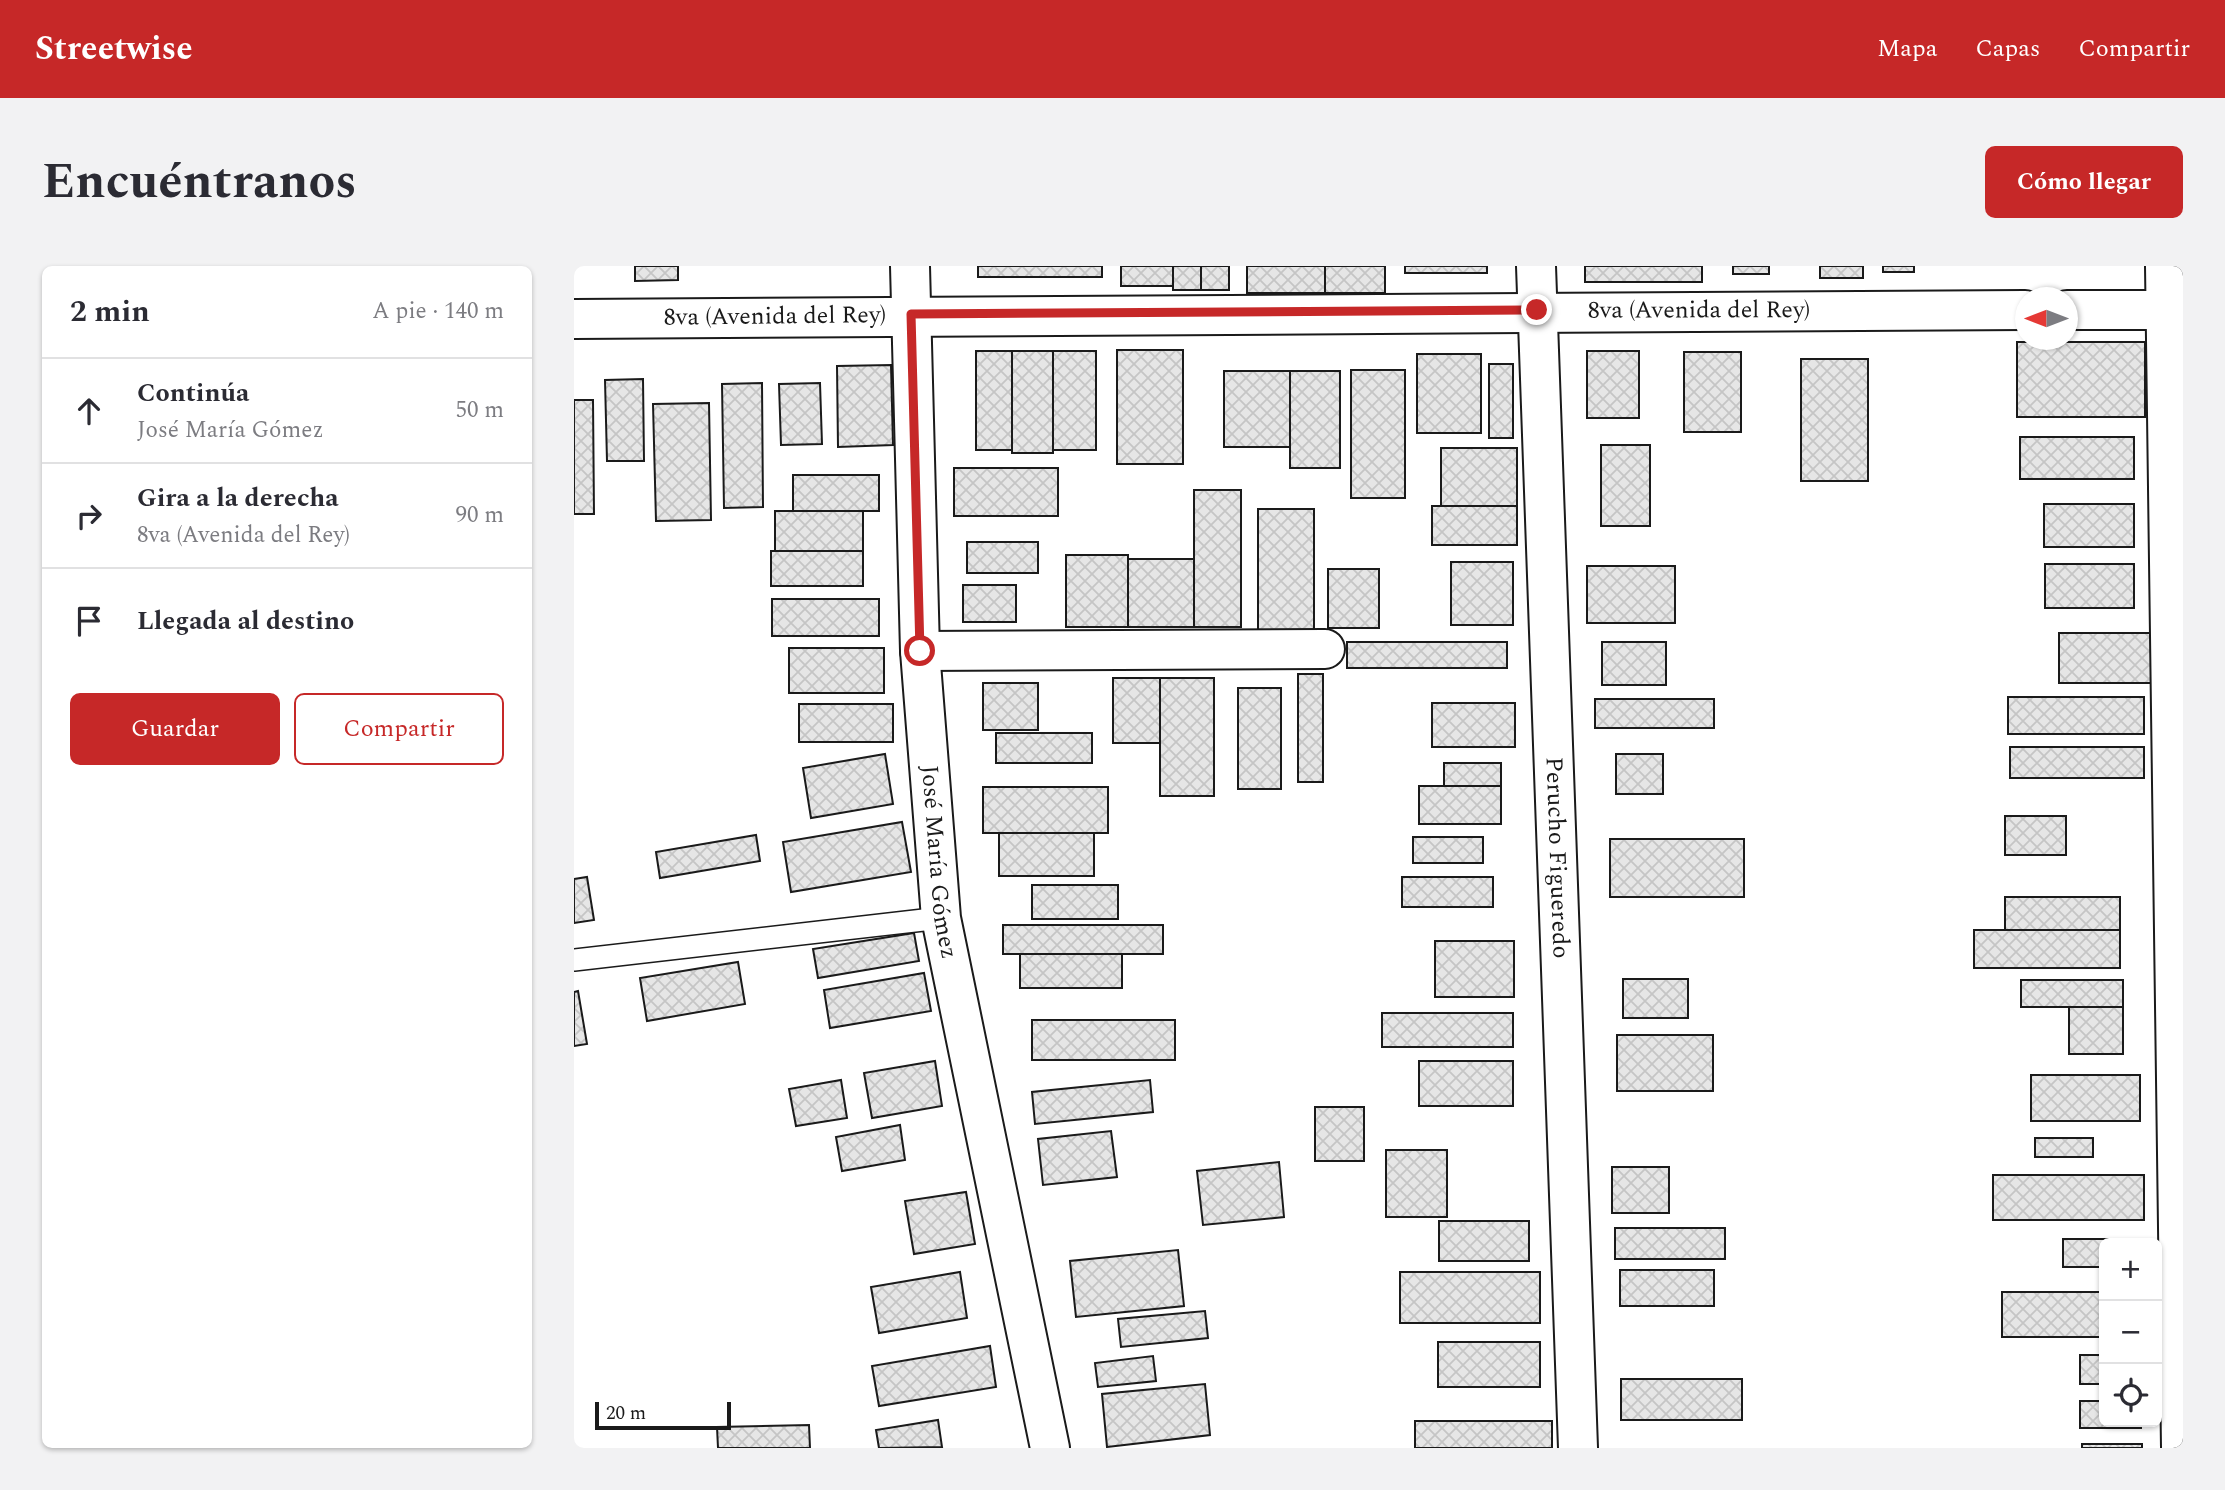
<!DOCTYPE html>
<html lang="es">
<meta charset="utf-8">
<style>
:root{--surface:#fff;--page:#f2f2f3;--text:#2b2b33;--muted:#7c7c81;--line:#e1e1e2;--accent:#c62828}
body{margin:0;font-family:Spectral,serif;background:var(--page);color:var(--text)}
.controls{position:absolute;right:21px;bottom:21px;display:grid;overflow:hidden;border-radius:10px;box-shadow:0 2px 5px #0004}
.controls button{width:63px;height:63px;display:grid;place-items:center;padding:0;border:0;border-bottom:2px solid var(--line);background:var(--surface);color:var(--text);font:35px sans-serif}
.compass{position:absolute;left:1441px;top:21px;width:63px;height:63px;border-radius:50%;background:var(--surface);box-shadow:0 2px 5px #0004;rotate:270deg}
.scale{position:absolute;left:21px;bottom:18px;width:136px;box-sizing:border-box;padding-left:7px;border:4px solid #1a1a1a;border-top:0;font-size:19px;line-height:24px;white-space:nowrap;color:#1a1a1a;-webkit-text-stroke:5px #fff;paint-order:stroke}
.stop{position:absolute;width:21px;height:21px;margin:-16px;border:5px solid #c62828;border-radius:50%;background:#fff}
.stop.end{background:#c62828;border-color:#fff;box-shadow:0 2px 7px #0008}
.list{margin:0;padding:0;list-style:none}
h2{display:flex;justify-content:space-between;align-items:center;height:91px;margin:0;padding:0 28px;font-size:30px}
h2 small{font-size:23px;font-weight:400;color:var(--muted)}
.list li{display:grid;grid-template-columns:46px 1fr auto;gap:21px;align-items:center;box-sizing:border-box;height:105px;padding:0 28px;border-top:2px solid var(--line)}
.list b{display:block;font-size:26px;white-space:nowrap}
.list p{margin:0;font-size:23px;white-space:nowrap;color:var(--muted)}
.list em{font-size:23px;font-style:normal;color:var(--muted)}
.actions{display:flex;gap:14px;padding:21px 28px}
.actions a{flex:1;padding:16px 0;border:2px solid var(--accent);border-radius:10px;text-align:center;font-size:24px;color:var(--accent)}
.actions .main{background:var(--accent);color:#fff}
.icon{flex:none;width:38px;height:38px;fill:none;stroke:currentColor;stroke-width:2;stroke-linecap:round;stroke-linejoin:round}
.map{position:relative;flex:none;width:1609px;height:1182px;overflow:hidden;border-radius:10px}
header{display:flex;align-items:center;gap:42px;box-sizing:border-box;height:98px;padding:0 35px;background:var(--accent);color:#fff}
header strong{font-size:33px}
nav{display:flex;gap:38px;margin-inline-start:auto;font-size:24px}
.intro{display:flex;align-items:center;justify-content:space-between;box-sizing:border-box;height:168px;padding:0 42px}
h1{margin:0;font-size:49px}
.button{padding:18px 32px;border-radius:10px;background:var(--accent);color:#fff;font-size:24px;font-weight:700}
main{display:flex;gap:42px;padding:0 42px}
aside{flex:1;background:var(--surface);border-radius:10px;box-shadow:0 2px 5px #0004}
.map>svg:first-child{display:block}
</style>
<header>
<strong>Streetwise</strong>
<nav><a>Mapa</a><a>Capas</a><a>Compartir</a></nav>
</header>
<div class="intro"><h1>Encuéntranos</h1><a class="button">Cómo llegar</a></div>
<main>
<aside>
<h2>2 min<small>A pie · 140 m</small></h2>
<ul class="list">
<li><svg class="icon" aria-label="ahead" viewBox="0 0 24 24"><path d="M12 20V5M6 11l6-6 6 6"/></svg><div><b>Continúa</b><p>José María Gómez</p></div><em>50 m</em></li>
<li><svg class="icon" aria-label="right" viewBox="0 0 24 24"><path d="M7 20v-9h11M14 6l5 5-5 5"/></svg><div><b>Gira a la derecha</b><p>8va (Avenida del Rey)</p></div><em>90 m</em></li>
<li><svg class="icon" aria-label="arrive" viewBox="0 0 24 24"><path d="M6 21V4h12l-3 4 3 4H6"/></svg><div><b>Llegada al destino</b></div></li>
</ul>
<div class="actions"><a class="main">Guardar</a><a>Compartir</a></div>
</aside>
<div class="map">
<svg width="1609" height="1182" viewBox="0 0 1609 1182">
<defs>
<pattern id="building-cross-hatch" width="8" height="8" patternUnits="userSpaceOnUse" patternTransform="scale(1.75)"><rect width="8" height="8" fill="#e6e6e6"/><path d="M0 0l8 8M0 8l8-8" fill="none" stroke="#c5c5c5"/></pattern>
</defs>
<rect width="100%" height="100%" fill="#fff"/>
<g fill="url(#building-cross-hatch)" stroke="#1a1a1a" stroke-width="2">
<polygon points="61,0 104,0 104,14 61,15"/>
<rect x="404" y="0" width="124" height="11"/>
<rect x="547" y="0" width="52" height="20"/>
<rect x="599" y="0" width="28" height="24"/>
<rect x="627" y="0" width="28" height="24"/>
<rect x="673" y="0" width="78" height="27"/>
<rect x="751" y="0" width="60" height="27"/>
<rect x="831" y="0" width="82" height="7"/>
<rect x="1011" y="0" width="117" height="16"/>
<rect x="1159" y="0" width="36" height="8"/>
<rect x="1246" y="0" width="43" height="12"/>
<rect x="1309" y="0" width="31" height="6"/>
<rect x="1443" y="76" width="128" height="75"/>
<rect x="543" y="84" width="66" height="114"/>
<rect x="402" y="85" width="36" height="99"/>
<rect x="438" y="85" width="41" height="102"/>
<rect x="479" y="85" width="43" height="99"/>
<rect x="1013" y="85" width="52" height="67"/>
<rect x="1110" y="86" width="57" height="80"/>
<rect x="843" y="88" width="64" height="79"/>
<rect x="1227" y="93" width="67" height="122"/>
<rect x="915" y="98" width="24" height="74"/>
<polygon points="317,99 319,179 264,181 263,100"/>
<rect x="777" y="104" width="54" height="128"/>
<rect x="650" y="105" width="66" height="76"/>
<rect x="716" y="105" width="50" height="97"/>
<polygon points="69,113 70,195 33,195 31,114"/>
<polygon points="188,117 189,241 150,242 148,118"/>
<polygon points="246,117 248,178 207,179 205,118"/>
<polygon points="0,134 19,134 20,248 0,248"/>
<polygon points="135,137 137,254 82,255 79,138"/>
<rect x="1446" y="171" width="114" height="42"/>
<rect x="1027" y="179" width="49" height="81"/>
<rect x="867" y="182" width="76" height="58"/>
<rect x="380" y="202" width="104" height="48"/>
<rect x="219" y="209" width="86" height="36"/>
<rect x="620" y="224" width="47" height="137"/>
<rect x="1470" y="238" width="90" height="43"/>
<rect x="858" y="240" width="85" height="39"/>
<rect x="684" y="243" width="56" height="122"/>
<rect x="201" y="245" width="88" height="40"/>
<rect x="393" y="276" width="71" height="31"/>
<rect x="197" y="285" width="92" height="35"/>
<rect x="492" y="289" width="62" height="72"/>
<rect x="554" y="293" width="66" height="68"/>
<rect x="877" y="296" width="62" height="63"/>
<rect x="1471" y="298" width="89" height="44"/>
<rect x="1013" y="300" width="88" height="57"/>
<rect x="754" y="303" width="51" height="59"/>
<rect x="389" y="319" width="53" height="37"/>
<rect x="198" y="333" width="107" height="37"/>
<rect x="1485" y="367" width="93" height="50"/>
<rect x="773" y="376" width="160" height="26"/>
<rect x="1028" y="376" width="64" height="43"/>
<rect x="215" y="382" width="95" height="45"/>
<rect x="724" y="408" width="25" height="108"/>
<rect x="539" y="412" width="47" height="65"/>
<rect x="586" y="412" width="54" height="118"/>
<rect x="409" y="417" width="55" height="47"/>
<rect x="664" y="422" width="43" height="101"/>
<rect x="1434" y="431" width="136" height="37"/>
<rect x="1021" y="433" width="119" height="29"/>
<rect x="858" y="437" width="83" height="44"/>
<rect x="225" y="438" width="94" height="38"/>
<rect x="422" y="467" width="96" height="30"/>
<rect x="1436" y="481" width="134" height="31"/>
<polygon points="311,488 319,538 237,552 229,502"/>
<rect x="1042" y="488" width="47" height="40"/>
<rect x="870" y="497" width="57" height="23"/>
<rect x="845" y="520" width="82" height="38"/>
<rect x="409" y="521" width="125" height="46"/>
<rect x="1431" y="550" width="61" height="39"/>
<polygon points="328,556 337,606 217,626 209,576"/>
<rect x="425" y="567" width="95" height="43"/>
<polygon points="182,569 186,595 86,612 82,586"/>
<rect x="839" y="571" width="70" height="26"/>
<rect x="1036" y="573" width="134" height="58"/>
<polygon points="13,611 20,654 0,657 0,613"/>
<rect x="828" y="611" width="91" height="30"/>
<rect x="458" y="619" width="86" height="34"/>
<rect x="1431" y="631" width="115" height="33"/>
<rect x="429" y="659" width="160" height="29"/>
<rect x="1400" y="664" width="146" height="38"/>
<polygon points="340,667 345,695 244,712 239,683"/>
<rect x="861" y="675" width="79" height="56"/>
<rect x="446" y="688" width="102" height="34"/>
<polygon points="164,696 171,738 73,755 66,712"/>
<polygon points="350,707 357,745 256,762 250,724"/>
<rect x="1049" y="713" width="65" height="39"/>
<rect x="1447" y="714" width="102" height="27"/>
<polygon points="4,725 13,778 0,780 0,726"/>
<rect x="1495" y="741" width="54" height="47"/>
<rect x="808" y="747" width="131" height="34"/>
<rect x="458" y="754" width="143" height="40"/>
<rect x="1043" y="769" width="96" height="56"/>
<polygon points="361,795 368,840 298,852 290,807"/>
<rect x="845" y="795" width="94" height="45"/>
<rect x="1457" y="809" width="109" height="46"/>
<polygon points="267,814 273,852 222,860 215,823"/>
<polygon points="576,814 579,846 461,858 458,826"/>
<rect x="741" y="841" width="49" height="54"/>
<polygon points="326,859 331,894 268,905 262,871"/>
<polygon points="537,865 543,911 469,919 464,873"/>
<rect x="1461" y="872" width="58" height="19"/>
<rect x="812" y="884" width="61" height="67"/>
<polygon points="705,896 710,951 629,959 623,905"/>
<rect x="1038" y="901" width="57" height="46"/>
<rect x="1419" y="909" width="151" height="45"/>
<polygon points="392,926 401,978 340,988 331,935"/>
<rect x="865" y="955" width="90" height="40"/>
<rect x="1041" y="962" width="110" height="31"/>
<polygon points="1489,973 1564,973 1564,977 1530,977 1530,1001 1489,1001"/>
<polygon points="604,984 610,1040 502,1051 496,995"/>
<rect x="1046" y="1004" width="94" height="36"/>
<polygon points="386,1006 393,1052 305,1067 297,1021"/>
<rect x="826" y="1006" width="140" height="51"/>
<rect x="1428" y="1026" width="102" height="45"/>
<polygon points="631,1045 634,1072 547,1081 544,1053"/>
<rect x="864" y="1076" width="102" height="45"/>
<polygon points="416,1080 422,1121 305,1140 298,1100"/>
<rect x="1506" y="1089" width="24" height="29"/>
<polygon points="579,1090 582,1115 524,1121 521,1097"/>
<rect x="1047" y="1113" width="121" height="41"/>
<polygon points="631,1118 636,1169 533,1181 528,1128"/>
<polygon points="1506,1135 1530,1135 1530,1156 1567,1156 1567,1162 1506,1162"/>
<polygon points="364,1154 368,1181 305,1182 302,1164"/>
<rect x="841" y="1155" width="137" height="27"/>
<polygon points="235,1159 236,1182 144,1182 143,1161"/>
<rect x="1508" y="1178" width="60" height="4"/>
</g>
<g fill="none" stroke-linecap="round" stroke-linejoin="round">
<g stroke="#1a1a1a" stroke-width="24">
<polyline id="service" points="0,694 367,652"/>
</g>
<g stroke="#1a1a1a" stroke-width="42">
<g id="minor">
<path id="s1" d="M 336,0 L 346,385 L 367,652 L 476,1182"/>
<path id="s2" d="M 962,0 L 1004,1182"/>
<polyline points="1591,0 1607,1182"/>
<polyline points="1493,44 1609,44"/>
<path id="s3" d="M 0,53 C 484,46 968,44 1451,44"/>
<polyline points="346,385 751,383"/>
</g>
</g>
<use href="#service" stroke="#fff" stroke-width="21"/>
<use href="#minor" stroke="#fff" stroke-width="38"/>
</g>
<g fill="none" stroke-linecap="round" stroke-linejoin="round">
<polyline stroke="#c62828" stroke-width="9" points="346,385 337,48 963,44"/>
</g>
<g text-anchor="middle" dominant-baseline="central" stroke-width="5" stroke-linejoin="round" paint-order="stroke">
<g font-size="24" fill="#1a1a1a" stroke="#fff">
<text stroke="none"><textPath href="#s3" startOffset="1125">8va (Avenida del Rey)</textPath></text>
<text stroke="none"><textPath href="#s3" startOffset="201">8va (Avenida del Rey)</textPath></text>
<text stroke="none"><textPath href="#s2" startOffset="592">Perucho Figueredo</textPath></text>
<text stroke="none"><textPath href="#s1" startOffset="597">José María Gómez</textPath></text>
</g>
</g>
</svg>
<div class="controls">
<button>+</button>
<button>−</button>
<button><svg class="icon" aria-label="locate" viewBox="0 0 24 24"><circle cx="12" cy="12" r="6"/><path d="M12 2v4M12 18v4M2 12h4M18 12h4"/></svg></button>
</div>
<svg class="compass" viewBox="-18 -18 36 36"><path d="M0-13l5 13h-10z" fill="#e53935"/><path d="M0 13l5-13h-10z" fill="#7c7c81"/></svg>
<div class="scale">20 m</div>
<div class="stop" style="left:346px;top:385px"></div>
<div class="stop end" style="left:963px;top:44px"></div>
</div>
</main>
